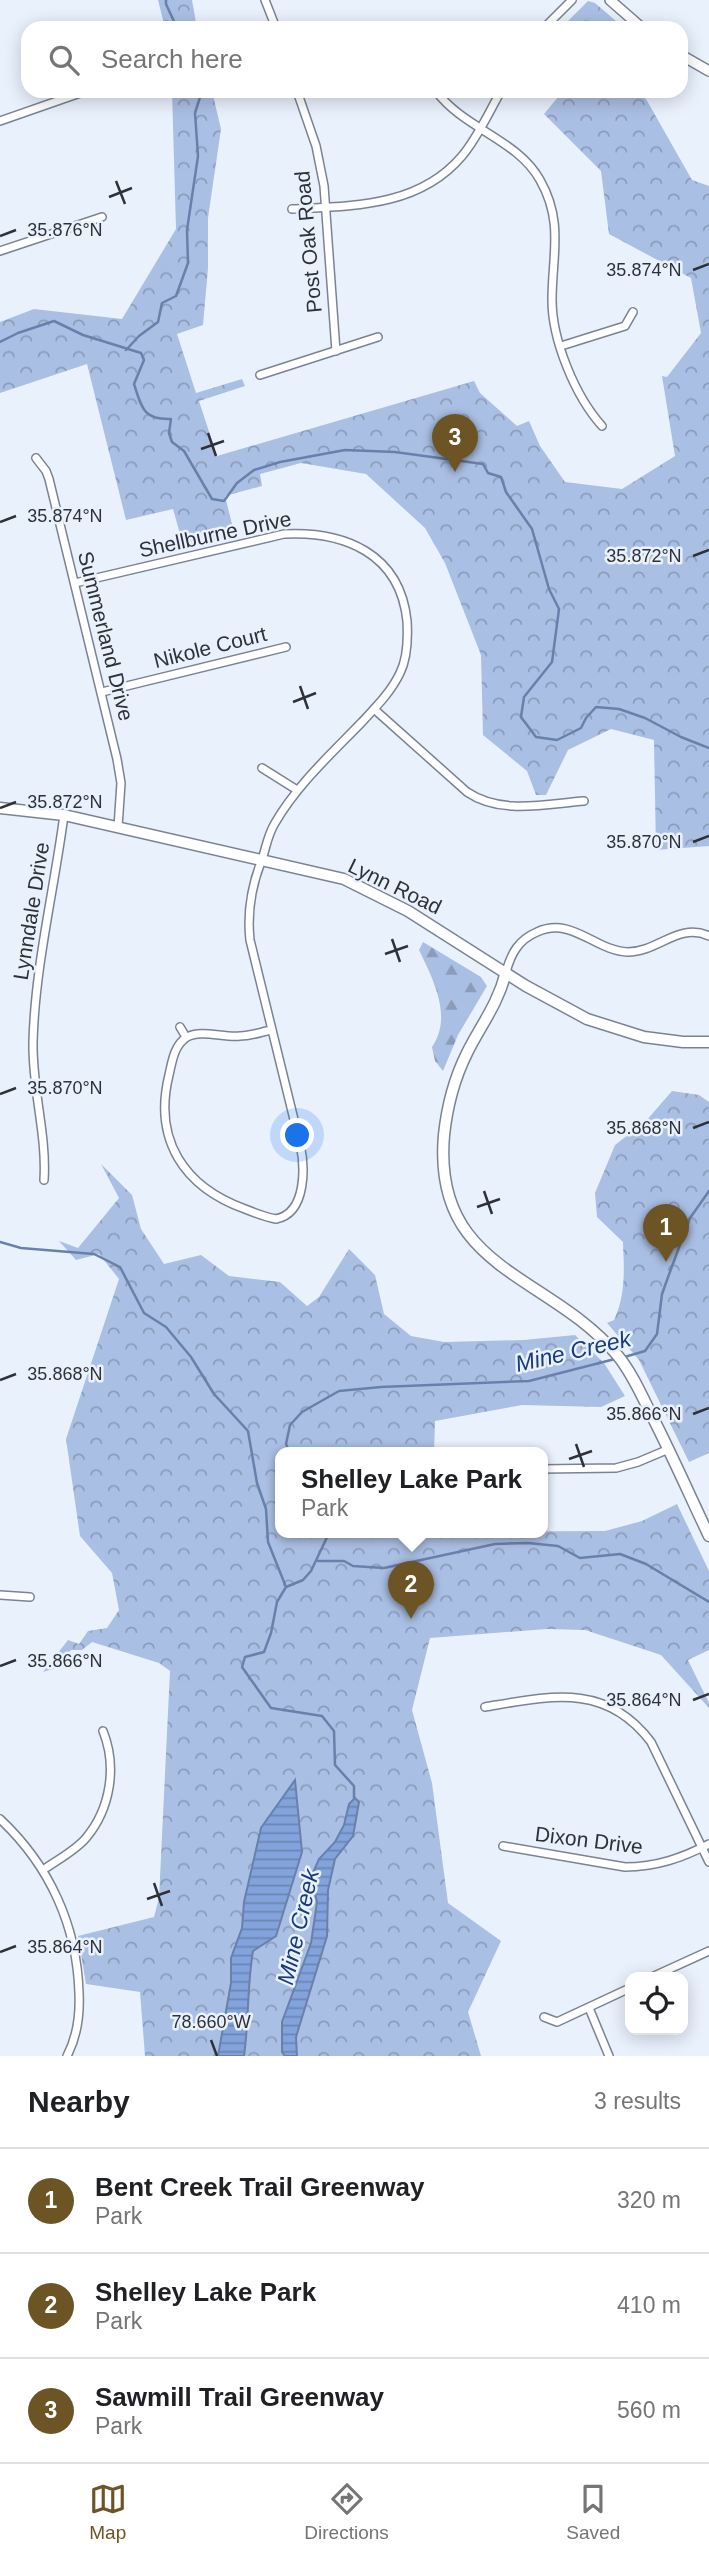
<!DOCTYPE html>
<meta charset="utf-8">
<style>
:root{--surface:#fff;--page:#f6f6f6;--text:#202124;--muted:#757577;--line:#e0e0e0;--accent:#6d5425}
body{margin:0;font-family:Arial,sans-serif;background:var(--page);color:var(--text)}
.controls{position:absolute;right:21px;bottom:21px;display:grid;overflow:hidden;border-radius:14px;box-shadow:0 4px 18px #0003}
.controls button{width:63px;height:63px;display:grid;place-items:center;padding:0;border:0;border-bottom:2px solid var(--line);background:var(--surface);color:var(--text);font:35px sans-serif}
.you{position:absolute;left:298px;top:1136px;width:24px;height:24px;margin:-18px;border:5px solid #fff;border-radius:50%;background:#1a73e8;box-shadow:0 0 0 10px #1a73e833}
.badge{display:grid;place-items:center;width:46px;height:46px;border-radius:50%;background:var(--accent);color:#fff;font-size:23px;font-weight:700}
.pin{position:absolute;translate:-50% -58px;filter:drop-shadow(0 2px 4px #0008)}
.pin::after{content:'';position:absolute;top:37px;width:24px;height:21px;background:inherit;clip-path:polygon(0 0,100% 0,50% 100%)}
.popup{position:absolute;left:275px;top:1447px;width:273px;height:91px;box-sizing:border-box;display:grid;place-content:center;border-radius:14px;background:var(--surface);filter:drop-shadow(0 2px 5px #0005);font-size:23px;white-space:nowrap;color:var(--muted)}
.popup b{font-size:26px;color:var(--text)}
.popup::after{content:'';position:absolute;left:50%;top:100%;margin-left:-14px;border:14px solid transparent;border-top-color:var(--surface)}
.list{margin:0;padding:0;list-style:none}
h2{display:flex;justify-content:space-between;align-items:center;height:91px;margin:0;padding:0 28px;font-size:30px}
h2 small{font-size:23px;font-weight:400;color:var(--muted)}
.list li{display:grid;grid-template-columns:46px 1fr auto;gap:21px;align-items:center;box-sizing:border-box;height:105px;padding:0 28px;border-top:2px solid var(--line)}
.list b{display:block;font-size:26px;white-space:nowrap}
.list p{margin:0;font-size:23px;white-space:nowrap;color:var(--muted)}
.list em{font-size:23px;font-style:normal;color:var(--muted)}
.icon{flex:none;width:38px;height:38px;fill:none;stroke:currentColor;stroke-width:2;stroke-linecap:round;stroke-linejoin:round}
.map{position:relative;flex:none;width:709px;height:2056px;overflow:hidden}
.search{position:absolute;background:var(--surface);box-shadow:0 4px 18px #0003;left:21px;right:21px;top:21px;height:77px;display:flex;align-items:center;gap:18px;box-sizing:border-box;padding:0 24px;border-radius:21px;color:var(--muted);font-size:26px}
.sheet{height:406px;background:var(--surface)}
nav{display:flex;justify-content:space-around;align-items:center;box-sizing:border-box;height:98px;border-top:2px solid var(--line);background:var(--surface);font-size:19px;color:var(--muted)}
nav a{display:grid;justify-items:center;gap:4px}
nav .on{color:var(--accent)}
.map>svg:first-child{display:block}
</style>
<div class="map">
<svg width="709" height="2056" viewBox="0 0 709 2056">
<defs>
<pattern id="forest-firs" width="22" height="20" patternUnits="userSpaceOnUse" patternTransform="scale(1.75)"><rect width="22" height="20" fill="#aabfe4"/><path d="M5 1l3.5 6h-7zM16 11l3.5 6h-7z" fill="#8b9cba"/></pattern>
<pattern id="park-crowns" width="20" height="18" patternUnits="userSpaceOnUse" patternTransform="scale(1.75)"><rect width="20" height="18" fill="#aabfe4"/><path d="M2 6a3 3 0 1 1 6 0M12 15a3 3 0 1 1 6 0" fill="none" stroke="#8b9cba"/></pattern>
<pattern id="water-rules" width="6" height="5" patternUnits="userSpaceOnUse" patternTransform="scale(1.75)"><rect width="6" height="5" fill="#82a3db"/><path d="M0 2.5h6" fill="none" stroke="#6b85b3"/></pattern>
</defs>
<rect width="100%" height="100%" fill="#e9f1fd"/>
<path fill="url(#forest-firs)" d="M 423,942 L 481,977 L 487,986 L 458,1035 L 443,1071 L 435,1061 L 432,1047 C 453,1017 433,979 419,950 Z"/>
<g fill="url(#park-crowns)">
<polygon points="158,0 192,0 197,28 165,28"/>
<polygon points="588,1 595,3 616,21 610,28 569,28 565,24"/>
<polygon points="172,91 212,91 221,129 208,218 208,268 203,325 177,334 196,393 242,379 245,386 199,401 217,456 474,381 480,393 517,426 529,421 540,446 565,482 622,489 675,456 662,376 667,377 701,333 691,278 609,234 601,171 544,114 563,91 635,91 646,99 692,180 709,186 709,846 656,850 654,740 611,729 568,750 546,795 536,795 527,771 483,735 481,655 445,563 425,528 366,474 301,463 260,474 262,486 225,496 235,536 184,548 173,509 126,520 87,364 0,393 0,322 34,309 122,319 176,229"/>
<path d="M 672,1091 L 699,1095 L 709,1102 L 709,1453 L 689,1462 L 639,1360 L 607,1323 L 614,1320 C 626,1294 624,1270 623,1242 L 597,1217 L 595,1193 L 615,1145 L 646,1121 Z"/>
<polygon points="101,1164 132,1195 141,1229 164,1264 201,1255 229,1276 280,1282 307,1306 319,1297 349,1249 375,1275 384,1314 411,1336 444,1342 524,1340 575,1335 604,1363 625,1396 601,1407 522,1405 435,1421 434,1453 280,1453 280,1533 605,1531 642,1521 677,1504 709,1571 709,1650 688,1660 709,1703 709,1708 661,1655 585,1630 547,1629 430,1638 412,1710 432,1783 448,1903 501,1941 468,2012 481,2056 145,2056 140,1992 86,1984 78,1936 154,1917 159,1898 170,1671 159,1663 92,1642 82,1650 71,1650 56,1668 43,1672 68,1640 79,1644 88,1631 107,1628 119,1610 112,1573 80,1536 66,1439 119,1279 99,1254 76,1260 59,1241 78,1248 119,1198"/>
</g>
<g fill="url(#water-rules)" stroke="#6981aa" stroke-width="2">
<path d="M 295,1780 L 302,1852 L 276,1936 L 253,1951 C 247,1986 249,2021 244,2056 L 218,2056 L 231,1983 L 231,1958 L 242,1928 L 244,1902 L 261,1828 Z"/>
<polygon points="355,1798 359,1802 353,1836 335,1859 328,1890 327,1936 296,2037 297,2056 285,2056 282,2052 282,2022 311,1943 317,1902 311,1877 319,1859 335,1842 344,1825 349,1804"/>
</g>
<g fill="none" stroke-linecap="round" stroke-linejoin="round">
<g stroke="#6981aa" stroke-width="2.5">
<polyline points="166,0 166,4 177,28"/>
<path d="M 0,342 L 18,333 L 54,321 L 83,335 L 141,353 L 144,360 L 134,384 C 142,408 143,420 171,419 L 169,433 L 172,442 L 184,451 L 212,499 L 224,501 L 237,483 L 254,470 L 280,462 L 345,450 L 395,452 L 483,464 L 488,473 L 501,477 L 506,492 L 532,529 L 549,589 L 559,609 L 552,662 L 524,697 L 521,717 L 536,737 L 557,740 L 581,728 L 586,718 L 596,707 L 619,709 L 645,718 L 681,737 L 709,748"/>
<polyline points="126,350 139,336 158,322 162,303 176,296 188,263 187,230 198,156 195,113 202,91"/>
<polyline points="0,1242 21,1248 94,1254 120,1267 144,1313 166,1327 191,1357 214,1394 248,1431 257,1483 266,1509 268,1542 286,1587"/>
<polyline points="621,1358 645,1351 657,1334 662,1294 671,1269 690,1218 709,1191"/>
<polyline points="290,1453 286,1444 290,1425 302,1412 339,1391 381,1387 529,1381 615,1359"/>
<polyline points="329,1533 311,1571 303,1580 286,1587 277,1602 271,1633 264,1652 245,1657 242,1667 271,1708 322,1716 334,1731 335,1765 354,1786 354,1798"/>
<polyline points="318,1561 344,1561 353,1566 384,1568 495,1544 528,1543 558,1546 580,1558 620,1554 646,1564 709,1602"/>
</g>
<g stroke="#7b8391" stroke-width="10">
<g id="minor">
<polyline points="265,0 276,28"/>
<polyline points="544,28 572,0"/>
<polyline points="297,91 316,146 324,186 336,351"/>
<path d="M 436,91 C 464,129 517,139 540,180 C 564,222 552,256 552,300 C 552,340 575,396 602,426"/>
<polyline points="0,121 86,91"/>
<path d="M 292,209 C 353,206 419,207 462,156 C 478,137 489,112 501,91"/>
<polyline points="0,251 102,217"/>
<polyline points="561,346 625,326 633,312"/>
<polyline points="260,375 378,337"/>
<polyline points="36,458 46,471 49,479 117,759 121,783 118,827"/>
<path d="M 75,583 L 284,534 C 344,531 400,553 407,621 C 408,638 408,657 400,673 C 391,692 376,707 361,723 C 331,754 297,785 275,823 C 267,836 266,849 261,862 C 251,888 247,913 250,940 L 300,1144 C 305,1166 307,1213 276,1219 C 265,1217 255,1213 245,1209 C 184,1187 153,1140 169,1075 C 172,1062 174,1045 187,1037 C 201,1029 224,1038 240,1036 C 251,1036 261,1032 271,1030"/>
<polyline points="102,692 286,647"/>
<path d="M 374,709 L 467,792 C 501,815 545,804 584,801"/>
<polyline points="262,768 297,790"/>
<path d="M 506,972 C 511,954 518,940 537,932 C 572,916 595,951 628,952 C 658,952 679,922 709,936"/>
<polyline points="180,1027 186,1037"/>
<path d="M 44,1180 C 47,1135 32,1089 33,1042 C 35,966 54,891 64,815"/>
<polyline points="542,1469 616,1468 638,1462 669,1449"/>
<polyline points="0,1595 30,1597"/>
<path d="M 485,1707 C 550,1696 606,1682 651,1742 L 709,1862"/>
<path d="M 0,1819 C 49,1865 77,1925 79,1993 C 80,2014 77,2037 67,2056"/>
<path d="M 503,1846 L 625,1867 C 656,1867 682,1858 709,1844"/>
<path d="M 43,1870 C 57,1860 75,1851 86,1838 C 111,1808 117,1766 103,1731"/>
<polyline points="652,1977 709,1951"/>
<polyline points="589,2008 609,2056"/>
<polyline points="544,2017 557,2022 630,1988"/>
</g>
</g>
<g stroke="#7b8391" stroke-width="12">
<g id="tertiary">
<polyline points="610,0 642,28"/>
<polyline points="681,55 709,71"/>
</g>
</g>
<g stroke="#7b8391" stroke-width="13">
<g id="secondary">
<polyline points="0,808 64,815 344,879 408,911 526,986 587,1019 644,1037 683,1042 709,1042"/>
<path d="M 506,972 C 498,1004 481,1025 467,1053 C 454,1079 447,1107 444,1135 C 432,1271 549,1273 618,1356 C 632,1373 642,1396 652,1416 C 672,1455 690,1496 709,1536"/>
</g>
</g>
<use href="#minor" stroke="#fff" stroke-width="7"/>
<use href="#tertiary" stroke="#fff" stroke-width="9"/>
<use href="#secondary" stroke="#fff" stroke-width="10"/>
</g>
<path fill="none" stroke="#2e3238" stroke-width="2.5" d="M 116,181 L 125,204M 109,197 L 132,188M 0,236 L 16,230M 693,270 L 709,264M 208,433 L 216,456M 201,449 L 224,441M 0,522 L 16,516M 693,556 L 709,550M 300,686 L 308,709M 293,702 L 316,693M 0,808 L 16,802M 693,842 L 709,836M 392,939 L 400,962M 385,954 L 408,946M 0,1094 L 16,1088M 693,1128 L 709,1122M 484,1191 L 492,1214M 477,1207 L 500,1199M 0,1380 L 16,1374M 693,1414 L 709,1408M 576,1444 L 584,1467M 569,1459 L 592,1451M 0,1666 L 16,1660M 693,1700 L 709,1694M 154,1883 L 162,1906M 147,1899 L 170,1891M 0,1952 L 16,1946M 211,2040 L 217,2056"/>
<g text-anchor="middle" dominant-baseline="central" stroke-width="5" stroke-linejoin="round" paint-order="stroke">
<g font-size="21" fill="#2e3238" stroke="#e9f1fd">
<text transform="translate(308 242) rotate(-95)">Post Oak Road</text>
<text transform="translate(215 534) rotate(-12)">Shellburne Drive</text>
<text transform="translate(106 636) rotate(76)">Summerland Drive</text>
<text transform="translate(210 647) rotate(-14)">Nikole Court</text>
<text transform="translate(395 886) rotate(26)">Lynn Road</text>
<text transform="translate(31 911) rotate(-81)">Lynndale Drive</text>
<text transform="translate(589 1840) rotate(7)">Dixon Drive</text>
</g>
<g font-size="23" font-style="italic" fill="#173b7d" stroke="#e9f1fd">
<text transform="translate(573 1351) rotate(-13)">Mine Creek</text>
<text transform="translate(298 1927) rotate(-77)">Mine Creek</text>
</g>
</g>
<g font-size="18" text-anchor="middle" fill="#2e3238" stroke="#e9f1fd" stroke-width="5" stroke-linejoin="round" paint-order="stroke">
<text x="65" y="236">35.876°N</text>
<text x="644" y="276">35.874°N</text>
<text x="65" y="522">35.874°N</text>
<text x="644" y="562">35.872°N</text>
<text x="65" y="808">35.872°N</text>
<text x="644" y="848">35.870°N</text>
<text x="65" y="1094">35.870°N</text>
<text x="644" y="1134">35.868°N</text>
<text x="65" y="1380">35.868°N</text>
<text x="644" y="1420">35.866°N</text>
<text x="65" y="1667">35.866°N</text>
<text x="644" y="1706">35.864°N</text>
<text x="65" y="1953">35.864°N</text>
<text x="211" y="2028">78.660°W</text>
</g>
</svg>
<div class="controls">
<button><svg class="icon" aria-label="locate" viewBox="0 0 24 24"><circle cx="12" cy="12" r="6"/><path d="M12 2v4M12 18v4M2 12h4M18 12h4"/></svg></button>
</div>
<div class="you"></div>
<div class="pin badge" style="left:666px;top:1262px">1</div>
<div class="pin badge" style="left:411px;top:1619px">2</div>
<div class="popup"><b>Shelley Lake Park</b>Park</div>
<div class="pin badge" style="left:455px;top:472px">3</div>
<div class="search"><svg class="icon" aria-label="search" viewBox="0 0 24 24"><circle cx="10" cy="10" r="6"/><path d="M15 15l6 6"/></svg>Search here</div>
</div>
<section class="sheet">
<h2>Nearby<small>3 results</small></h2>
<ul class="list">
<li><span class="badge">1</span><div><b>Bent Creek Trail Greenway</b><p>Park</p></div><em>320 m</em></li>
<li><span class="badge">2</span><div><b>Shelley Lake Park</b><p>Park</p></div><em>410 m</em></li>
<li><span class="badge">3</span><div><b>Sawmill Trail Greenway</b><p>Park</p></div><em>560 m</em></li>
</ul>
</section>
<nav>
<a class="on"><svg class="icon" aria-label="map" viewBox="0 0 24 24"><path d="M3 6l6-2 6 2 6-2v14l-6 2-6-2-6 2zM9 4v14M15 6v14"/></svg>Map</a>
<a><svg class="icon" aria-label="directions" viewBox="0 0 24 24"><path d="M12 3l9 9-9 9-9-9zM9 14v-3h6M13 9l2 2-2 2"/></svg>Directions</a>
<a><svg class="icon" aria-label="saved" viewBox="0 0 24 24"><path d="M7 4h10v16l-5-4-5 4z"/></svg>Saved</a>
</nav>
